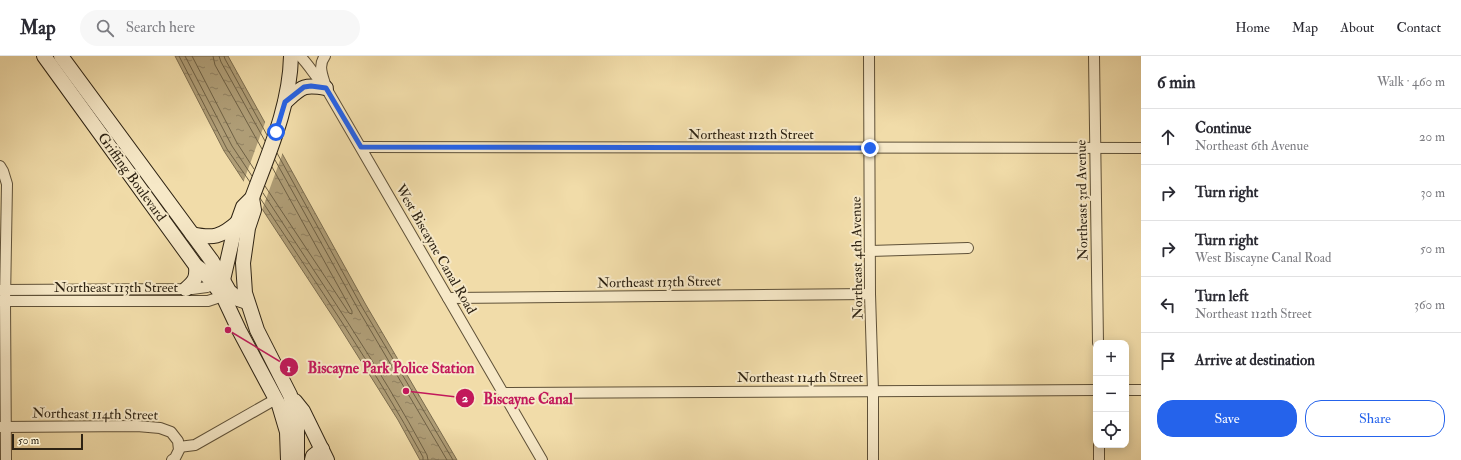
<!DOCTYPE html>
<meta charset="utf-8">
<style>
:root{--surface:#fff;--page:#f7f7f7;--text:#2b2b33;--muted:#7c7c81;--line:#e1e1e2;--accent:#2563eb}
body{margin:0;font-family:"IM FELL Double Pica",serif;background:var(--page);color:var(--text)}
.controls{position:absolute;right:12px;bottom:12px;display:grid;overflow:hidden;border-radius:8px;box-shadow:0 2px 10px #0003}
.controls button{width:36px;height:36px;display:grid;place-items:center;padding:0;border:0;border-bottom:1px solid var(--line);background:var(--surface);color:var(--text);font:20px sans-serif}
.scale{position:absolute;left:12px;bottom:10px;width:71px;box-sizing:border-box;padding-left:4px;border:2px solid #2e2313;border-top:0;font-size:11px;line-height:14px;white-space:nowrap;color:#2e2313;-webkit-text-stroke:3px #f6e8c7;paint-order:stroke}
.stop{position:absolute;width:12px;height:12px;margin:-9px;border:3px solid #2563eb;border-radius:50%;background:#fff}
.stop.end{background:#2563eb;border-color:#fff;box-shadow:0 1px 4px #0008}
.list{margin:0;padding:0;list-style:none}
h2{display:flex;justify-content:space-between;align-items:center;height:52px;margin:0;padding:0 16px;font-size:17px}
h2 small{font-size:13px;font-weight:400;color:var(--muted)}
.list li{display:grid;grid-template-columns:26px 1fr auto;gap:12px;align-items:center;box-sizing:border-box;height:56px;padding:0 16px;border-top:1px solid var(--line)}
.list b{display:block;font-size:15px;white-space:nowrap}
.list p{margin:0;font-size:13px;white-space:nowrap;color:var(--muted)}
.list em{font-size:13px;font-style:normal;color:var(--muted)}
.actions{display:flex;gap:8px;padding:12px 16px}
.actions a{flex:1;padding:9px 0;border:1px solid var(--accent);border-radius:16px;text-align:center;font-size:14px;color:var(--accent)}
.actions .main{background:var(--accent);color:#fff}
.icon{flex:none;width:22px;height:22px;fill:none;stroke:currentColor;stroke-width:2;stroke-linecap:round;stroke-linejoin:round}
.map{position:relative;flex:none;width:1141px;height:404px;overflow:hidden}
header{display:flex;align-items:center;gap:24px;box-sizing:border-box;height:56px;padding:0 20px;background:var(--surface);border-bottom:1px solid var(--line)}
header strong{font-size:19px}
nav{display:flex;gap:22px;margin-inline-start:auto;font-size:14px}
.search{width:280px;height:36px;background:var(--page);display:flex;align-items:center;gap:10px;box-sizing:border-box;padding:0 14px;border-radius:22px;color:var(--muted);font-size:15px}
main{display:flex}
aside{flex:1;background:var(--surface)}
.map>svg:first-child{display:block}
</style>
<header>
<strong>Map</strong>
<div class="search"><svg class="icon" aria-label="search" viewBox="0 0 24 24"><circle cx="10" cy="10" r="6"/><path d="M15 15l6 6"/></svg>Search here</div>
<nav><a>Home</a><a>Map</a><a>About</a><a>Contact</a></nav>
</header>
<main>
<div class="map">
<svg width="1141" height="404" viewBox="0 0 1141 404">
<defs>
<pattern id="water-ripples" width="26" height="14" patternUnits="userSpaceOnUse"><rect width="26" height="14" fill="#af9d76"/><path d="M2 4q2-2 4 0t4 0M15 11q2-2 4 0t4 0" fill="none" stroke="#8f8060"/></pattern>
</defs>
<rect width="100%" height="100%" fill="#f1dca9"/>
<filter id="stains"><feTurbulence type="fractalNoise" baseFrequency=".005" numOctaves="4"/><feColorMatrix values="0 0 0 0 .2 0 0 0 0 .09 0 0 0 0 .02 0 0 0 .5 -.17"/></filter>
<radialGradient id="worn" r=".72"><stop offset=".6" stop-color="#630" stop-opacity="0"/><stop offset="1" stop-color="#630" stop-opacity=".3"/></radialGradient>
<polygon fill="url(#water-ripples)" stroke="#7b6c4e" points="175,0 228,0 366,249 457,404 420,404 398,364 337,267 224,95"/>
<polygon fill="#f1dca9" points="266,64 283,96 262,154 243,127"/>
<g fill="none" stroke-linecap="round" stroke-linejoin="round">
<g stroke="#6e6044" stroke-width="1">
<polyline points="179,0 227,93 250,126"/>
<polyline points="185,0 232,90 252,120"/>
<polyline points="192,0 237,87 254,113"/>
<polyline points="213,0 215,9 262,93"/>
<polyline points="219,0 221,6 265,85"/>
<polyline points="224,0 225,3 267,79"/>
<polyline points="277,97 362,251 453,404"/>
<polyline points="275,104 358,253 447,404"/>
<polyline points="265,130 349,257 352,258 352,255 272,111"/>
<path d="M 263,137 C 319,223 378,308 427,399 L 428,404"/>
<path d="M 260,142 C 316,227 374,311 423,401 L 423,404"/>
</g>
<g stroke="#5f5138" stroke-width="12">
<g id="street">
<path d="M 300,0 C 310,10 316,22 326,32 L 542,404"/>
<path d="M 325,0 C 318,9 322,18 325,28"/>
<polyline points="869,0 870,238 873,335 873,404"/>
<polyline points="1094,0 1098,287"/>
<polyline points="361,91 1141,92"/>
<polyline points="0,110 3,115 7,128 5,245 6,404"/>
<polyline points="870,195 968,192"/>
<polyline points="0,234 192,233 207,231 220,226"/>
<polyline points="448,242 870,238"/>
<polyline points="0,245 208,245 223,240 227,236"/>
<polyline points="1126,334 1141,334"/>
<polyline points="504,337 1096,334"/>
<polyline points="1,371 137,370 160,372 171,376 178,385 179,394 175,402 172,404"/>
<polyline points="179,391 195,389 276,343"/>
<polyline points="1099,404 1099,389"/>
</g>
</g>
<g stroke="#2e2313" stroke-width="16">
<g id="secondary">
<polyline points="44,0 196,210 203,215 223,240"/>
<polyline points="61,0 212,205 229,235 238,243 247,246"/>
<path d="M 285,46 C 302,31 303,28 326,32"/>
<polyline points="252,142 254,154 248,172 243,207 245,237 257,274 290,339 297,367 297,404"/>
<path d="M 192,178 C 213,183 221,181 238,166"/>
<path d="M 186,233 C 195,225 197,222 196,210"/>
<polyline points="295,345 303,355 327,404"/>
<path d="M 288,404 L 287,376 L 279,349 L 239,274 L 223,240 L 223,224 L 234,176 L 243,151 L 252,142 C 269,96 290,50 291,0"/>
<polyline points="312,404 313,400 322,393"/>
</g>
</g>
<use href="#street" stroke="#f6e8c7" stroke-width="10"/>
<use href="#secondary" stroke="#f6e8c7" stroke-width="14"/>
</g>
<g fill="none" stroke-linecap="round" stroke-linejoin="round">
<polyline stroke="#2563eb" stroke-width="5" points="276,76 285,46 304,31 311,30 326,32 361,91 870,92"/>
</g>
<g text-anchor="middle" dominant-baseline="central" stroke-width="4" stroke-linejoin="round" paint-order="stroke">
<g font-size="14" fill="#2e2313" stroke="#f6e8c7">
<text x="751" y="78">Northeast 112th Street</text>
<text transform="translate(132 121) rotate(54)">Griffing Boulevard</text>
<text transform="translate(1082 144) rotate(-91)">Northeast 3rd Avenue</text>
<text transform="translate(436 193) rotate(60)">West Biscayne Canal Road</text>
<text transform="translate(857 202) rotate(-91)">Northeast 4th Avenue</text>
<text transform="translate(659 226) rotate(-1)">Northeast 113th Street</text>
<text x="116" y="231">Northeast 113th Street</text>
<text x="800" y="321">Northeast 114th Street</text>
<text transform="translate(95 358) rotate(1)">Northeast 114th Street</text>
</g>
</g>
<path fill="none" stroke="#c2185b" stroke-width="1.5" d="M228 274L289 311M406 335L465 342"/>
<g fill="#c2185b" stroke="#f6e8c7" stroke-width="1.5">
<circle cx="228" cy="274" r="4"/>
<circle cx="406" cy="335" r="4"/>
<circle cx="289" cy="311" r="10"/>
<circle cx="465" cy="342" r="10"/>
</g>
<g font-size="12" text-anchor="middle" font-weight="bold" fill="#fff">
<text x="289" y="316">1</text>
<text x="465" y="346">2</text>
</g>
<g font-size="15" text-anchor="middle" font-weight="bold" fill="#c2185b" stroke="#f6e8c7" stroke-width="4" stroke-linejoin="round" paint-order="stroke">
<text x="391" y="317">Biscayne Park Police Station</text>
<text x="528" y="348">Biscayne Canal</text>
</g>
<rect width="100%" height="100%" filter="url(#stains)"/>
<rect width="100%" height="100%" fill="url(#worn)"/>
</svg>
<div class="controls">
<button>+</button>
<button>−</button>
<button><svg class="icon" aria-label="locate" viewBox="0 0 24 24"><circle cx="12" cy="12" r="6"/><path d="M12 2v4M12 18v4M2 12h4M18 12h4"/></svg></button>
</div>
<div class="scale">50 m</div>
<div class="stop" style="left:276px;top:76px"></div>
<div class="stop end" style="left:870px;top:92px"></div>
</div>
<aside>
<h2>6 min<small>Walk · 460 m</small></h2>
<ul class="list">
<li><svg class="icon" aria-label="ahead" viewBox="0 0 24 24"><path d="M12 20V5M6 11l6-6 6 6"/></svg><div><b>Continue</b><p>Northeast 6th Avenue</p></div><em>20 m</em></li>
<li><svg class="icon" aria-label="right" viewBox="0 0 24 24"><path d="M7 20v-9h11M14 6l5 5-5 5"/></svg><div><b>Turn right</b></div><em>30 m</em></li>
<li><svg class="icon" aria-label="right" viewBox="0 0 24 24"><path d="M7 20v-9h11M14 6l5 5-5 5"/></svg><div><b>Turn right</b><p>West Biscayne Canal Road</p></div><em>50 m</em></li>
<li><svg class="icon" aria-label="left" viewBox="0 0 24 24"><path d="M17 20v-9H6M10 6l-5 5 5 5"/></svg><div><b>Turn left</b><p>Northeast 112th Street</p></div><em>360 m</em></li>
<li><svg class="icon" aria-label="arrive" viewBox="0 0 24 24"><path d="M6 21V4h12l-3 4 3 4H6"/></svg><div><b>Arrive at destination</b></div></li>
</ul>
<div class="actions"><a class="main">Save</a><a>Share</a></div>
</aside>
</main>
